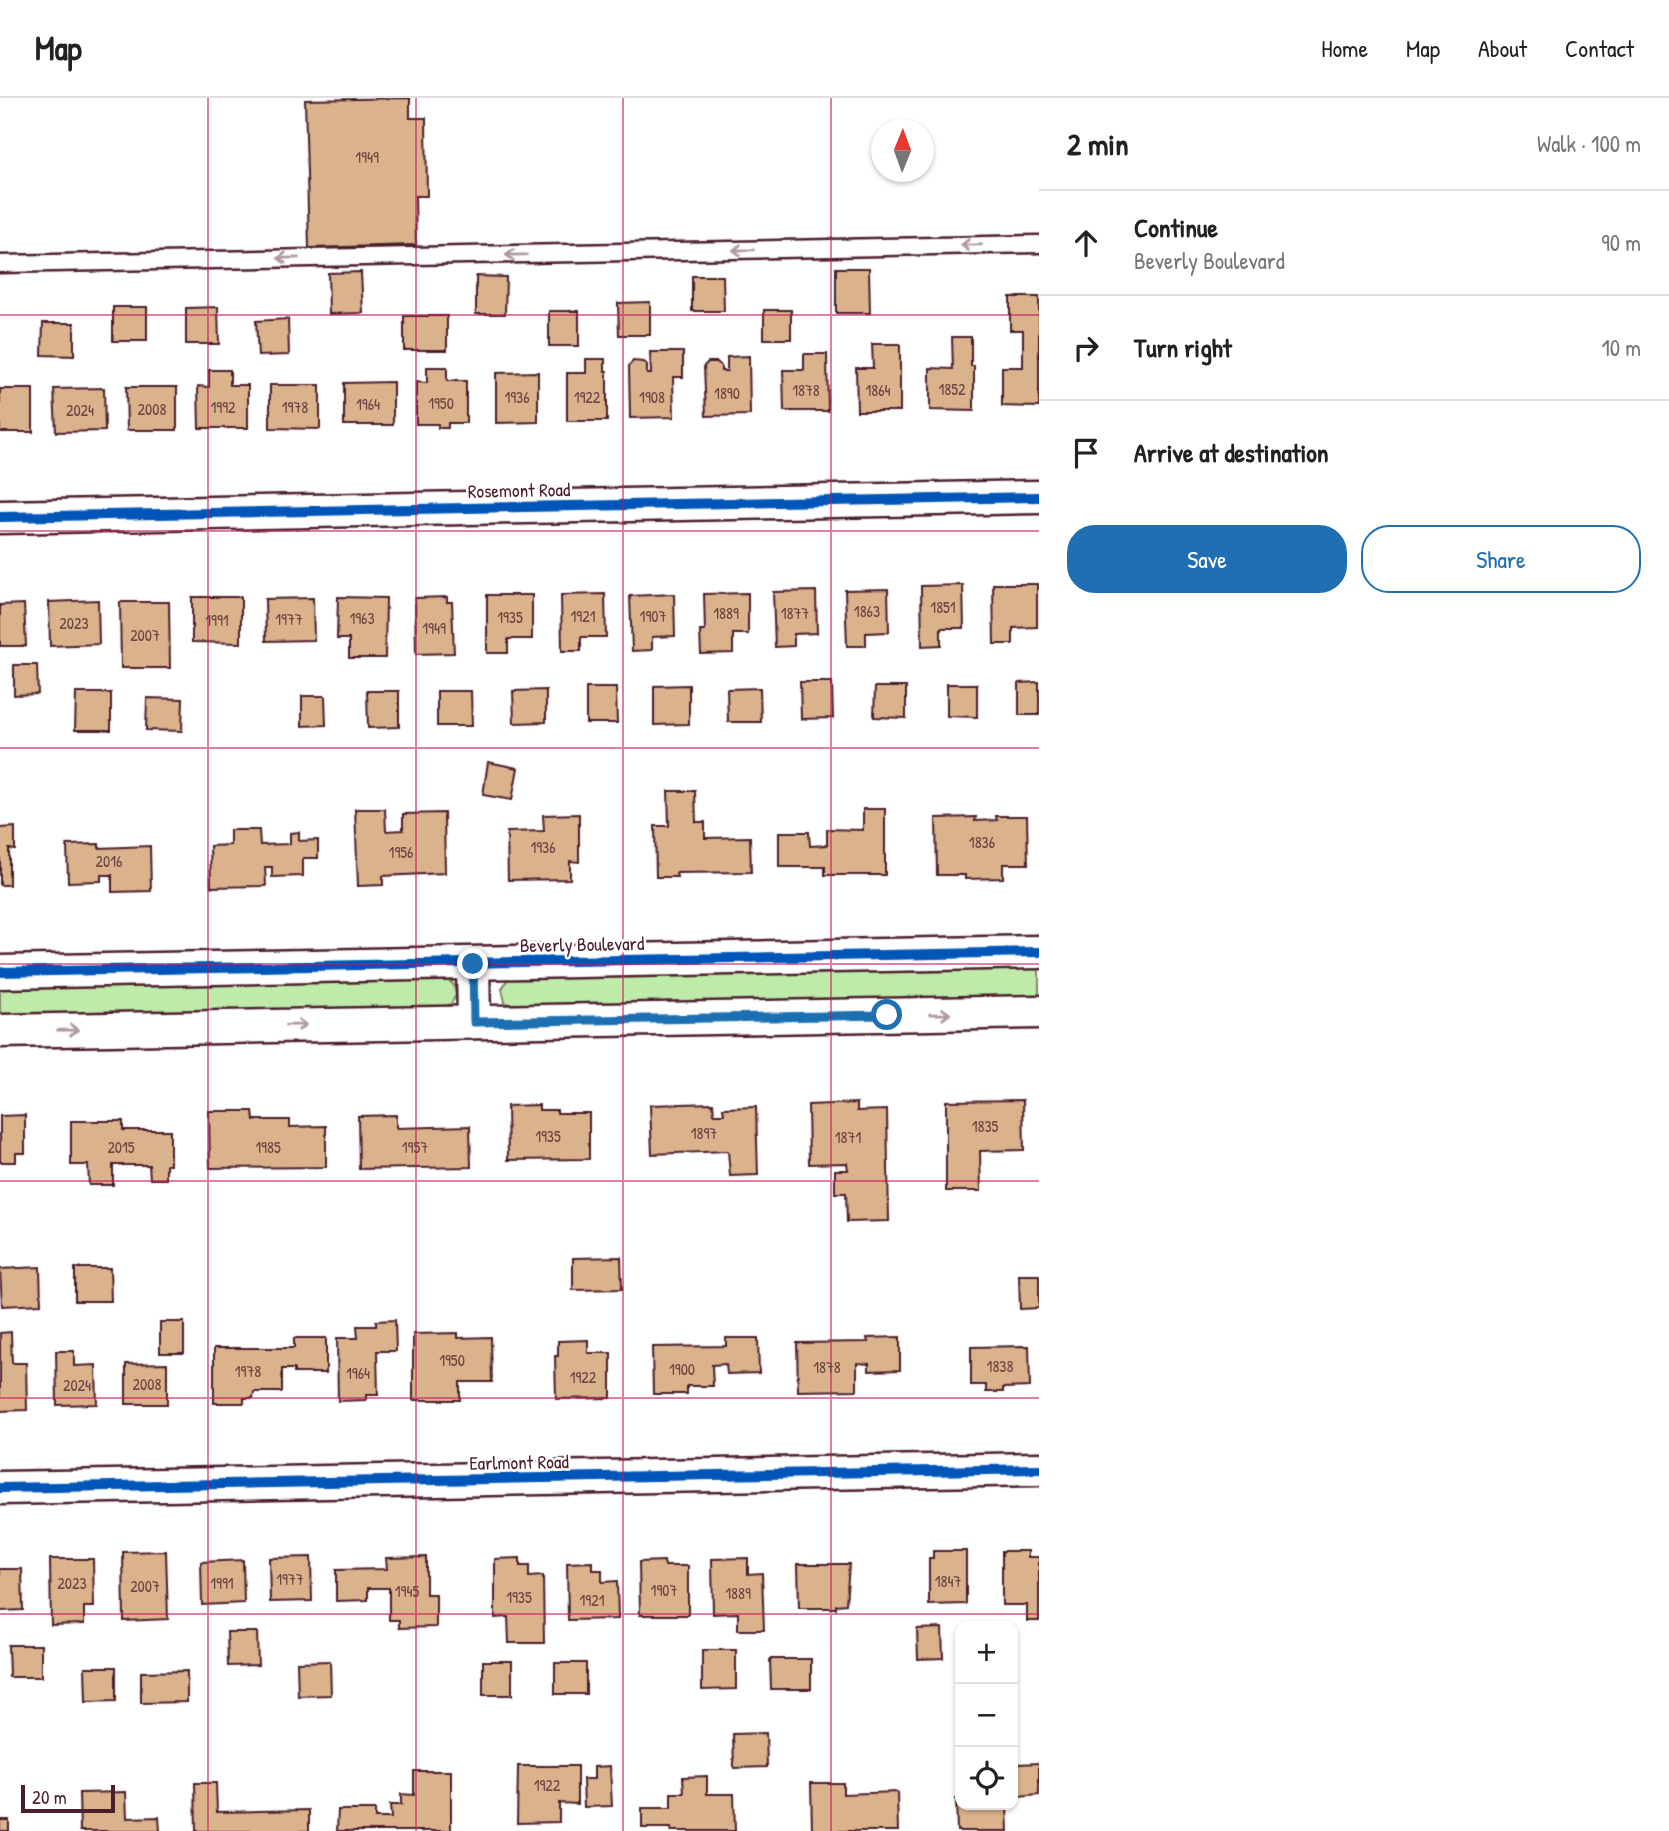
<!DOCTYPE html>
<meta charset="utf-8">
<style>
:root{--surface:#fff;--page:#f2f2f2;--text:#222;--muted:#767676;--line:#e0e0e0;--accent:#1f6fb2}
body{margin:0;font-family:"Patrick Hand",sans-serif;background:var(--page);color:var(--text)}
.controls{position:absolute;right:21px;bottom:21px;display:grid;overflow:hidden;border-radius:14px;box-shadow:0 2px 5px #0004}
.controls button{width:63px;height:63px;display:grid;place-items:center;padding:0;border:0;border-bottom:2px solid var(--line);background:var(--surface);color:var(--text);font:35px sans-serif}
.compass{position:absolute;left:871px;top:21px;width:63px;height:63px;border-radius:50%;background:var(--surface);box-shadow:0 2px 5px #0004;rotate:1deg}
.scale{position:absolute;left:21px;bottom:18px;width:94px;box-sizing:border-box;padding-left:7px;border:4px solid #4a1f2b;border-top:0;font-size:19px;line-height:24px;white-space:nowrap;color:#4a1f2b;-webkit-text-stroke:5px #fff;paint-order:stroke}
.stop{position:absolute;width:21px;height:21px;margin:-16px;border:5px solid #1f6fb2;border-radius:50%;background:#fff}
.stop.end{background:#1f6fb2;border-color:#fff;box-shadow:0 2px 7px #0008}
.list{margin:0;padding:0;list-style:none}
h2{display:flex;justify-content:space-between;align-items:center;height:91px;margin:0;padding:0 28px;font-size:30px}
h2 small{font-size:23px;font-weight:400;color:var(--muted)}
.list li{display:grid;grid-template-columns:46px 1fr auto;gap:21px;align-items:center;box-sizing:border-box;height:105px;padding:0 28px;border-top:2px solid var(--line)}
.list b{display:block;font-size:26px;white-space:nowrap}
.list p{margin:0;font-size:23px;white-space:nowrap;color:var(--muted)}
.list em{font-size:23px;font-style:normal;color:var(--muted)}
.actions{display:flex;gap:14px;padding:21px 28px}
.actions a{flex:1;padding:16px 0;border:2px solid var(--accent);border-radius:28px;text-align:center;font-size:24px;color:var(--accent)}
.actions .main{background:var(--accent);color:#fff}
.icon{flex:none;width:38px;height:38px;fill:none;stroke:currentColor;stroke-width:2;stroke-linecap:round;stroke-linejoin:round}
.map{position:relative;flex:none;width:1039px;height:1733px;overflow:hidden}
header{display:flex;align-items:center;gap:42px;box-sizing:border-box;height:98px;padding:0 35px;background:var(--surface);border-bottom:2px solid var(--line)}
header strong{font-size:33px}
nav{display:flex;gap:38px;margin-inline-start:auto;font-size:24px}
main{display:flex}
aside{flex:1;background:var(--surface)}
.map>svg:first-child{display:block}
</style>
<header>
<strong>Map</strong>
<nav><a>Home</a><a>Map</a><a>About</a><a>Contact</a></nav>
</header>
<main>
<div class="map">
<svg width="1039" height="1733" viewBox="0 0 1039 1733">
<rect width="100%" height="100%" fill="#fff"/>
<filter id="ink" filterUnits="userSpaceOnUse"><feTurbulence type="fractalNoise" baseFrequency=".0143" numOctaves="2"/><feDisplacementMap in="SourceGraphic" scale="14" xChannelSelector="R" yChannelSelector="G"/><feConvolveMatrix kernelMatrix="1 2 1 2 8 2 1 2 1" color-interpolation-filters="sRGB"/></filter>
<g filter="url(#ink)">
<g fill="#beeba9" stroke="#84856a" stroke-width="2">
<polygon points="1039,868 1039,900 514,909 505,904 502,891 507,882 513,878"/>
<polygon points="445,881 453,886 456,897 451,906 439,910 0,918 0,889"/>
</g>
<g fill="#dab28b" stroke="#4a1f2b" stroke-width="2">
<polygon points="410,0 410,20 426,20 427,98 415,98 416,147 309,150 305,2"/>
<polygon points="836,170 869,170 870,215 836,215"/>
<polygon points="361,174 363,215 329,216 328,175"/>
<polygon points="476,178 506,179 505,216 476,216"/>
<polygon points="692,178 723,178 724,213 692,213"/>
<polygon points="1010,199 1039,199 1039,309 1002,308 1002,269 1023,269 1023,232 1010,232"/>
<polygon points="650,204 650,237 619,237 618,205"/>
<rect x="113" y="209" width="34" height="34"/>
<polygon points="218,209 219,246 186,246 186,210"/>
<rect x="764" y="212" width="27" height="29"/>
<rect x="549" y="213" width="30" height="35"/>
<rect x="404" y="218" width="43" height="34"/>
<polygon points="288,221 289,257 258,258 256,223"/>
<polygon points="43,225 74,225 74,258 42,257"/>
<polygon points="952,239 971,239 971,268 974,268 974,313 930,312 930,270 953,271"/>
<polygon points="872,246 900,246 900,313 857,313 856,270 873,270"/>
<polygon points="650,254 683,254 683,279 673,279 674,319 630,320 629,268 633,263 644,264 647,267 647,276 651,276"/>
<polygon points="804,256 827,256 828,313 784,313 783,272 804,272"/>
<polygon points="749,258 750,317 706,318 704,268 708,264 717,264 721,268 721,273 727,273 727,259"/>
<polygon points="586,261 605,261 605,273 607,273 607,323 567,323 567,275 586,275"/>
<polygon points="427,269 447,269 447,283 466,283 466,325 448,325 448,330 438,330 438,326 416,326 416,284 427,285"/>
<polygon points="209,272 230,272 230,287 248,287 248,330 199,330 198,288 209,289"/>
<polygon points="538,274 538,324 496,325 496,275"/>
<polygon points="393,284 393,327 344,327 344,285"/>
<polygon points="270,287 320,287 320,331 270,330"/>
<polygon points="126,289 177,289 177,332 127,332"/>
<polygon points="104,290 105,333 56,334 54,291"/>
<rect x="0" y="291" width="33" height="43"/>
<polygon points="993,486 1037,486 1037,529 1013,530 1013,546 994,546"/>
<polygon points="963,487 964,530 941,530 941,547 922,548 921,488"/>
<polygon points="888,491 889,534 866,535 866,548 847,548 845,492"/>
<polygon points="816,493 817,535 794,536 794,548 775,549 773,494"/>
<polygon points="748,495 748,536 733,536 733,555 701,556 700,533 705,533 704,496"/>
<polygon points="605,496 606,539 581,539 581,553 562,553 561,497"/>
<polygon points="674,496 675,538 652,539 652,552 632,553 630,498"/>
<polygon points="487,497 532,497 532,541 508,541 508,555 487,555"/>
<polygon points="192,499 241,499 241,545 192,544"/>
<polygon points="338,499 386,500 385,560 349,560 349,541 337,541"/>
<polygon points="447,499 447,504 452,504 454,555 416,556 415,500"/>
<polygon points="313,500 314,542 266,543 265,501"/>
<polygon points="98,502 99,546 50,548 49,504"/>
<polygon points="120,504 169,504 170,570 121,570"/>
<polygon points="24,506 26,548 0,548 0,507"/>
<polygon points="14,567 37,567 38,596 14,597"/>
<polygon points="800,584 832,584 833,620 801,621"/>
<polygon points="1039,584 1039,617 1019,617 1019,585"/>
<polygon points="947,586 977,586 977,619 947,618"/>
<polygon points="689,587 689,626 654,627 654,588"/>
<polygon points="875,589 906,589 906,620 874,619"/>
<polygon points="586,590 616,590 617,625 586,625"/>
<polygon points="760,590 761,624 728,624 727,591"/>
<polygon points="546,592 546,624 514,625 513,593"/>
<polygon points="367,593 399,593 399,629 368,630"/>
<polygon points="437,593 471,593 472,628 437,628"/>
<polygon points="76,595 111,595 111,632 75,632"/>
<polygon points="302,598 325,598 326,627 302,628"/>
<polygon points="147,600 183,601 182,633 146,632"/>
<polygon points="488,664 518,670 512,702 483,697"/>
<polygon points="668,693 695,693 696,724 705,724 705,740 750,739 751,774 676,775 677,779 656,779 655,728 669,728"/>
<polygon points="355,711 385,711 386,733 403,732 403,716 444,715 445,775 383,778 383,787 358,788"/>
<polygon points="863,711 885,711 885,777 825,777 825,769 779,769 779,734 809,734 810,748 827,747 827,731 863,732"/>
<polygon points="579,716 579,764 570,763 570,781 508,782 507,734 544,733 543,717"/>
<polygon points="996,718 1027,718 1028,766 1003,766 1003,780 965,781 965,777 937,777 936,720 976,719 975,723 997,722"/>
<polygon points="15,729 15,752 9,751 9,787 0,787 0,730"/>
<polygon points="230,732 259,732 260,747 290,746 290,735 299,734 299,743 318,742 318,760 303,760 303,778 272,779 272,769 265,769 266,788 211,789 210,748 230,747"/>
<polygon points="99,746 99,750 150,748 151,793 112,794 112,777 101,777 101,783 68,784 67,747"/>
<polygon points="1023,1002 1024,1052 980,1053 981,1093 946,1093 946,1003"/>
<polygon points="713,1005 714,1016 724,1016 723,1010 756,1009 758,1077 730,1078 728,1053 652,1056 650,1007"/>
<polygon points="857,1005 857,1013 887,1012 889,1123 847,1124 846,1095 835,1095 835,1072 848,1072 847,1065 809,1066 808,1007"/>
<polygon points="539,1007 539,1012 557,1012 557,1015 589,1015 589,1061 508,1062 507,1008"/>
<polygon points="209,1013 253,1013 254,1022 290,1022 290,1029 326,1028 326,1069 210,1070"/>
<polygon points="25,1017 25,1055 16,1055 16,1064 0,1064 0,1018"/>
<polygon points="396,1017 396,1030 470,1028 471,1069 359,1071 358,1018"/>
<polygon points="71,1023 123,1023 123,1032 170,1032 170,1067 166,1067 166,1081 150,1081 149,1067 113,1067 113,1087 89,1087 88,1067 71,1067"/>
<polygon points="621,1159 622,1191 573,1192 573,1160"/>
<polygon points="40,1169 41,1206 2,1208 0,1171"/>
<polygon points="75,1170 110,1170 111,1203 75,1203"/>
<polygon points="1019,1177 1039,1177 1039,1210 1020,1211"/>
<polygon points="395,1222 396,1253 377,1253 378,1297 366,1297 366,1302 338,1303 337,1240 358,1240 357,1228 376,1228 376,1223"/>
<rect x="160" y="1224" width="24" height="31"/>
<polygon points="11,1234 12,1265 26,1265 27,1312 0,1313 0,1235"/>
<polygon points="458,1235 458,1240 491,1239 492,1284 460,1284 460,1302 413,1302 413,1236"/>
<polygon points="900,1239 900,1272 869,1273 869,1266 857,1265 857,1292 798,1293 797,1245 868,1244 867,1240"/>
<polygon points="294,1240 326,1240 326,1275 294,1275 294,1271 282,1271 282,1294 254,1294 253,1300 244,1300 244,1305 214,1305 214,1250 294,1250"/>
<polygon points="726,1240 758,1240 759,1275 727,1276 726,1266 712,1267 713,1288 687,1288 687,1296 653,1296 652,1249 726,1248"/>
<polygon points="588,1242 588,1255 611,1255 611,1300 556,1301 555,1258 558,1258 558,1243"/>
<polygon points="1029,1248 1030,1289 1003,1290 1003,1294 986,1294 986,1287 971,1287 971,1249"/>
<polygon points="56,1253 74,1253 74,1268 96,1267 97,1306 57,1307"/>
<polygon points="167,1265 167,1306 126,1306 126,1266"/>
<polygon points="166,1453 168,1521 124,1523 123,1454"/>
<polygon points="933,1453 966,1453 966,1506 929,1507 929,1460 933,1460"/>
<polygon points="1002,1453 1028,1453 1028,1459 1039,1459 1039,1523 1027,1523 1027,1507 1002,1507"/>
<polygon points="311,1459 312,1503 270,1504 269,1460"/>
<polygon points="426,1459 426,1496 436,1496 436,1529 399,1530 399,1522 389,1522 389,1490 368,1490 368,1502 336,1503 336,1472 387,1471 386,1460"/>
<polygon points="520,1460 520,1468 529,1468 529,1479 543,1478 544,1545 509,1545 508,1519 495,1520 495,1461"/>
<polygon points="748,1460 748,1476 762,1475 764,1532 738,1532 738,1515 713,1516 712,1461"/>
<polygon points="50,1461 93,1461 94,1509 84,1509 84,1526 51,1527"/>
<polygon points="243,1462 244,1505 202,1507 201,1464"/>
<polygon points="664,1463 665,1468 688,1468 688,1517 640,1517 639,1464"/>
<polygon points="592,1464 592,1472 602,1472 602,1484 617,1483 618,1521 568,1522 567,1465"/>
<polygon points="798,1466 849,1466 846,1506 836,1507 836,1510 799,1510"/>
<polygon points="0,1471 22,1471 23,1512 0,1513"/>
<polygon points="942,1530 943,1560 918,1561 917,1531"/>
<polygon points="227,1534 257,1534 258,1567 228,1568"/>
<polygon points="8,1547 41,1547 41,1579 9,1579"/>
<polygon points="702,1552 736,1552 736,1591 702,1592"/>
<polygon points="770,1561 811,1561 811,1591 771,1591"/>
<polygon points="330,1563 331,1597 298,1598 297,1564"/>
<rect x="483" y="1563" width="29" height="34"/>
<rect x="555" y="1565" width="31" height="31"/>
<polygon points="85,1569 116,1569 116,1603 86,1604"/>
<polygon points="187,1573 187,1604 141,1605 141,1574"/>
<polygon points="766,1635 767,1669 734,1670 733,1636"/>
<polygon points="1039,1665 1039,1697 1019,1699 1017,1666"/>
<polygon points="518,1668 577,1668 577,1706 559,1705 559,1724 517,1725"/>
<polygon points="610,1668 612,1708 584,1709 583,1681 594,1681 594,1669"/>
<polygon points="414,1673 451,1673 451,1733 337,1733 338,1712 375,1712 375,1720 391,1720 390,1707 401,1707 401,1696 414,1697"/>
<polygon points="707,1678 707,1696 734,1696 735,1733 671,1733 671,1730 642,1730 642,1710 671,1710 671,1695 684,1695 683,1679"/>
<polygon points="195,1685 216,1685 217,1714 309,1712 309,1733 196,1733"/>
<polygon points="811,1685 843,1685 843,1696 897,1694 898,1733 812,1733"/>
<polygon points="126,1694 127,1720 159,1719 160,1733 80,1733 79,1695"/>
<polygon points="956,1701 960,1701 960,1707 1007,1707 1008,1733 957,1733"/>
<rect x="0" y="1722" width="9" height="11"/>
</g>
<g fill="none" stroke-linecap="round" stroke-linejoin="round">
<g stroke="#4a1f2b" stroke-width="21">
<polyline id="service" points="0,166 1039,146"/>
</g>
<g stroke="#4a1f2b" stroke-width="37">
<g id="minor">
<polyline points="0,419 1039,399"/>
<polyline points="473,866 474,924"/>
<polyline points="0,874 1039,854"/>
<polyline points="0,933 1039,914"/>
<polyline points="0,1390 1039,1371"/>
</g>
</g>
<use href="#service" stroke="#fff" stroke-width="16"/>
<use href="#minor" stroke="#fff" stroke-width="32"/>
<g stroke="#fff" stroke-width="15">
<g id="cycleway">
<polyline points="0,419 1039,399"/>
<polyline points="0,874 1039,854"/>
<polyline points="0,1390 1039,1371"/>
</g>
</g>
<use href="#cycleway" stroke="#0057b8" stroke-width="10"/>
</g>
<defs><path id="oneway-shaft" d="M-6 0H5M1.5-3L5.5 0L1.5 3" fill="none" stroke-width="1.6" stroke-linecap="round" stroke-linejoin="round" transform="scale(1.75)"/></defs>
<g stroke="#ae9aa0">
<use href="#oneway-shaft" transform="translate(971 147) rotate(179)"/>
<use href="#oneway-shaft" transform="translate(743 152) rotate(179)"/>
<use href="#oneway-shaft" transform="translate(516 157) rotate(179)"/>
<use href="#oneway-shaft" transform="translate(288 160) rotate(179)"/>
<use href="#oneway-shaft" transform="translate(940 916) rotate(-1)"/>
<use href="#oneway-shaft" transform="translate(296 927) rotate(-1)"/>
<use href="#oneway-shaft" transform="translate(68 932) rotate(-1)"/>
</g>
</g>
<g fill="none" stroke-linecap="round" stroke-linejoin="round" filter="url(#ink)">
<polyline stroke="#1f6fb2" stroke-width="9" points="473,866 474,924 887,917"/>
</g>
<path fill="none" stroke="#c2185b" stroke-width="2" stroke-opacity="0.55" d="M 208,0 L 208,1733M 416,0 L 416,1733M 623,0 L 623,1733M 831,0 L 831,1733M 0,217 L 1039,217M 0,433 L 1039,433M 0,650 L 1039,650M 0,866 L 1039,866M 0,1083 L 1039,1083M 0,1300 L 1039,1300M 0,1516 L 1039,1516"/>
<g text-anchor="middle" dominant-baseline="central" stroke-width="5" stroke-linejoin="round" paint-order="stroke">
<g font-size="16" fill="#6e4443">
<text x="367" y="59">1949</text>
<text x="952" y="291">1852</text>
<text x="806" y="292">1878</text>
<text x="878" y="292">1864</text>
<text x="727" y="295">1890</text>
<text x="517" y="299">1936</text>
<text x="587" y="299">1922</text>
<text x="652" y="299">1908</text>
<text x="441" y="305">1950</text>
<text x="368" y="306">1964</text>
<text x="223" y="309">1992</text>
<text x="295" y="309">1978</text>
<text x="152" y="311">2008</text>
<text x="80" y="312">2024</text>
<text x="943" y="509">1851</text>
<text x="867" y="513">1863</text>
<text x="726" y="515">1889</text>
<text x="795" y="515">1877</text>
<text x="583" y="518">1921</text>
<text x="653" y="518">1907</text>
<text x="510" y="519">1935</text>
<text x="362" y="520">1963</text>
<text x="289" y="521">1977</text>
<text x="217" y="522">1991</text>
<text x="74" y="525">2023</text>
<text x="434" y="530">1949</text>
<text x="145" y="537">2007</text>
<text x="982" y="744">1836</text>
<text x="543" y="749">1936</text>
<text x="401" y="754">1956</text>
<text x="109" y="763">2016</text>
<text x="985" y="1028">1835</text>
<text x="704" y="1035">1897</text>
<text x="548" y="1038">1935</text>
<text x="848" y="1039">1871</text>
<text x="121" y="1049">2015</text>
<text x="268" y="1049">1985</text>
<text x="415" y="1049">1957</text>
<text x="452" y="1262">1950</text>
<text x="1000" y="1268">1838</text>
<text x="827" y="1269">1878</text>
<text x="682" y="1271">1900</text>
<text x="248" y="1273">1978</text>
<text x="358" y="1275">1964</text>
<text x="583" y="1279">1922</text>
<text x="147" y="1286">2008</text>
<text x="77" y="1287">2024</text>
<text x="290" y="1481">1977</text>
<text x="948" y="1483">1847</text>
<text x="72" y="1485">2023</text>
<text x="222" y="1485">1991</text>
<text x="145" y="1488">2007</text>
<text x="664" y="1492">1907</text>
<text x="407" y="1493">1945</text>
<text x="738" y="1495">1889</text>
<text x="519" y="1499">1935</text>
<text x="592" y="1502">1921</text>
<text x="547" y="1687">1922</text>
</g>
<g font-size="19" fill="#4a1f2b" stroke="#fff">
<text transform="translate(519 392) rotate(-1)">Rosemont Road</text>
<text transform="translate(582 846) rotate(-1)">Beverly Boulevard</text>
<text transform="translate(519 1364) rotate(-1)">Earlmont Road</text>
</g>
</g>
</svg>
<div class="controls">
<button>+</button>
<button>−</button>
<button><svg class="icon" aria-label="locate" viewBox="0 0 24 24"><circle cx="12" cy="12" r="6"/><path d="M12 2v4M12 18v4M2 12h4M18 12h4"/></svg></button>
</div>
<svg class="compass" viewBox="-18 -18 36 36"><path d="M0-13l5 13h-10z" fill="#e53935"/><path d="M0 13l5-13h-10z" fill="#767676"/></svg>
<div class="scale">20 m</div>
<div class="stop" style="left:887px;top:917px"></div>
<div class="stop end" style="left:473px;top:866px"></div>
</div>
<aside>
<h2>2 min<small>Walk · 100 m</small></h2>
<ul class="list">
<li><svg class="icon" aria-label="ahead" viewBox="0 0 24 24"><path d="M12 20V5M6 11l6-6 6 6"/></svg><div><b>Continue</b><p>Beverly Boulevard</p></div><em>90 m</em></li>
<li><svg class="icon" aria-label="right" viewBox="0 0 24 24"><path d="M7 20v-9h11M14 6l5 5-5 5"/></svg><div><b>Turn right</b></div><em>10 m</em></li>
<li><svg class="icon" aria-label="arrive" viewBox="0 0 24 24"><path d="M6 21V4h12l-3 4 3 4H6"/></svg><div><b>Arrive at destination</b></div></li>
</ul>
<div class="actions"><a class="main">Save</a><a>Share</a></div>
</aside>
</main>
